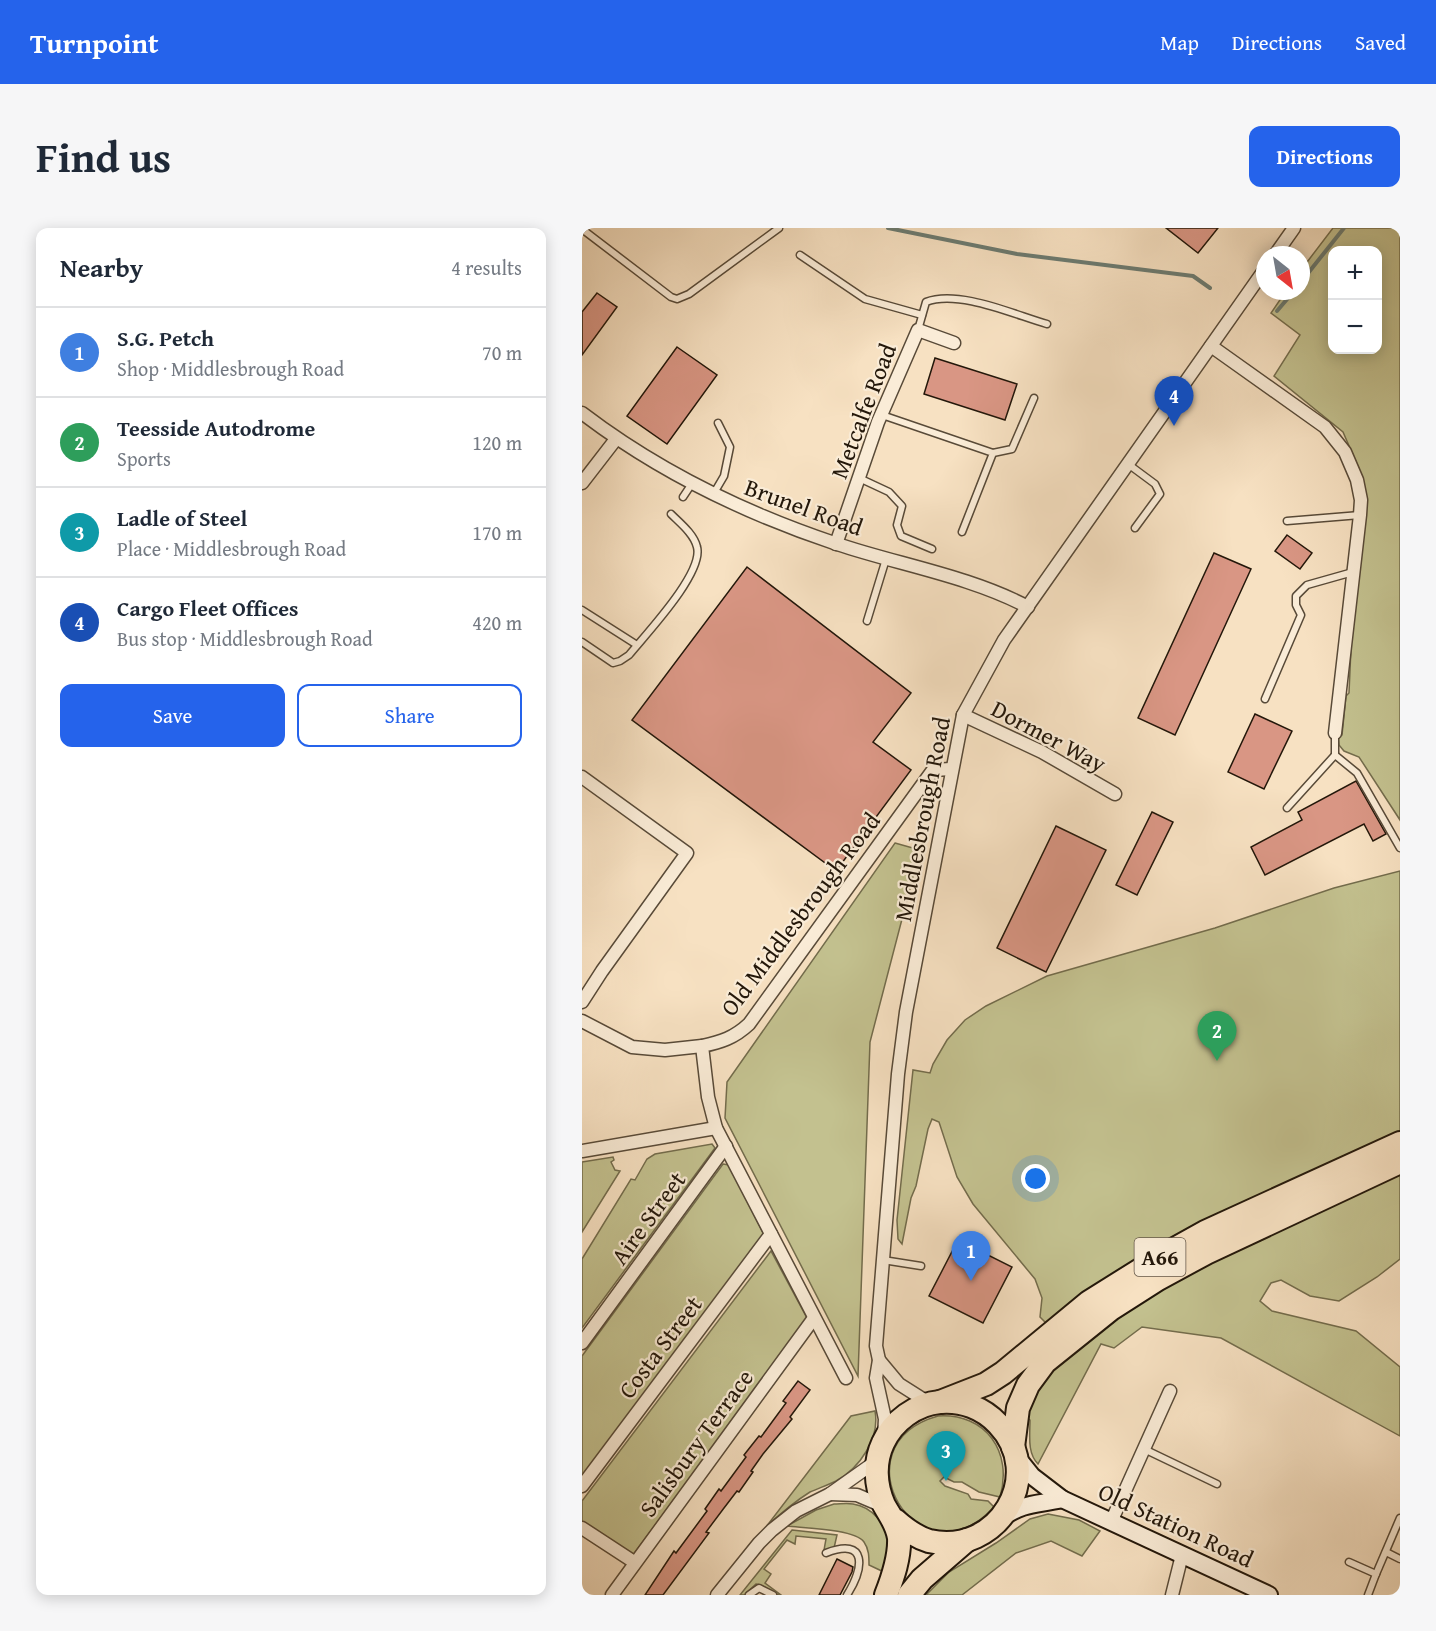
<!DOCTYPE html>
<meta charset="utf-8">
<style>
:root{--surface:#fff;--page:#f6f6f7;--text:#1f2937;--muted:#747a83;--line:#e0e1e3;--accent:#2563eb}
body{margin:0;font-family:"Gentium Book Plus",serif;background:var(--page);color:var(--text)}
.controls{position:absolute;right:18px;top:18px;display:grid;overflow:hidden;border-radius:12px;box-shadow:0 3px 15px #0003}
.controls button{width:54px;height:54px;display:grid;place-items:center;padding:0;border:0;border-bottom:2px solid var(--line);background:var(--surface);color:var(--text);font:30px sans-serif}
.compass{position:absolute;left:674px;top:18px;width:54px;height:54px;border-radius:50%;background:var(--surface);box-shadow:0 3px 15px #0003;rotate:149deg}
.you{position:absolute;left:454px;top:951px;width:21px;height:21px;margin:-15px;border:4px solid #fff;border-radius:50%;background:#1a73e8;box-shadow:0 0 0 9px #1a73e833}
.badge{display:grid;place-items:center;width:39px;height:39px;border-radius:50%;background:var(--accent);color:#fff;font-size:20px;font-weight:700}
.pin{position:absolute;translate:-50% -50px;filter:drop-shadow(0 2px 3px #0008)}
.pin::after{content:'';position:absolute;top:32px;width:21px;height:18px;background:inherit;clip-path:polygon(0 0,100% 0,50% 100%)}
.list{margin:0;padding:0;list-style:none}
h2{display:flex;justify-content:space-between;align-items:center;height:78px;margin:0;padding:0 24px;font-size:26px}
h2 small{font-size:20px;font-weight:400;color:var(--muted)}
.list li{display:grid;grid-template-columns:39px 1fr auto;gap:18px;align-items:center;box-sizing:border-box;height:90px;padding:0 24px;border-top:2px solid var(--line)}
.list b{display:block;font-size:22px;white-space:nowrap}
.list p{margin:0;font-size:20px;white-space:nowrap;color:var(--muted)}
.list em{font-size:20px;font-style:normal;color:var(--muted)}
.actions{display:flex;gap:12px;padding:18px 24px}
.actions a{flex:1;padding:14px 0;border:2px solid var(--accent);border-radius:12px;text-align:center;font-size:21px;color:var(--accent)}
.actions .main{background:var(--accent);color:#fff}
.map{position:relative;flex:none;width:818px;height:1367px;overflow:hidden;border-radius:12px}
header{display:flex;align-items:center;gap:36px;box-sizing:border-box;height:84px;padding:0 30px;background:var(--accent);color:#fff}
header strong{font-size:28px}
nav{display:flex;gap:33px;margin-inline-start:auto;font-size:21px}
.intro{display:flex;align-items:center;justify-content:space-between;box-sizing:border-box;height:144px;padding:0 36px}
h1{margin:0;font-size:42px}
.button{padding:15px 27px;border-radius:12px;background:var(--accent);color:#fff;font-size:21px;font-weight:700}
main{display:flex;gap:36px;padding:0 36px}
aside{flex:1;background:var(--surface);border-radius:12px;box-shadow:0 3px 15px #0003}
.map>svg:first-child{display:block}
</style>
<header>
<strong>Turnpoint</strong>
<nav><a>Map</a><a>Directions</a><a>Saved</a></nav>
</header>
<div class="intro"><h1>Find us</h1><a class="button">Directions</a></div>
<main>
<aside>
<h2>Nearby<small>4 results</small></h2>
<ul class="list">
<li><span class="badge" style="background:#3f7fe0">1</span><div><b>S.G. Petch</b><p>Shop · Middlesbrough Road</p></div><em>70 m</em></li>
<li><span class="badge" style="background:#2e9e5b">2</span><div><b>Teesside Autodrome</b><p>Sports</p></div><em>120 m</em></li>
<li><span class="badge" style="background:#0f9aa8">3</span><div><b>Ladle of Steel</b><p>Place · Middlesbrough Road</p></div><em>170 m</em></li>
<li><span class="badge" style="background:#1a4fb4">4</span><div><b>Cargo Fleet Offices</b><p>Bus stop · Middlesbrough Road</p></div><em>420 m</em></li>
</ul>
<div class="actions"><a class="main">Save</a><a>Share</a></div>
</aside>
<div class="map">
<svg width="818" height="1367" viewBox="0 0 818 1367">
<rect width="100%" height="100%" fill="#f7e1c2"/>
<filter id="stains"><feTurbulence type="fractalNoise" baseFrequency=".00333" numOctaves="4"/><feColorMatrix values="0 0 0 0 .2 0 0 0 0 .09 0 0 0 0 .02 0 0 0 .5 -.17"/></filter>
<radialGradient id="worn" r=".72"><stop offset=".6" stop-color="#630" stop-opacity="0"/><stop offset="1" stop-color="#630" stop-opacity=".3"/></radialGradient>
<g fill="#c3c18f" stroke="#736c4c" stroke-width="1.5" fill-rule="evenodd">
<path d="M 751,0 L 818,0 L 818,592 L 777,529 L 762,523 L 757,517 L 756,509 L 760,507 L 764,468 L 767,465 L 777,241 L 761,204 L 692,148 L 718,107 L 689,85 L 704,63 L 719,63 L 719,42 ZM 750,22 L 796,22 L 796,122 L 750,122 Z"/>
<polygon points="313,615 338,622 288,814 276,1148 143,890 145,854"/>
<polygon points="818,643 818,906 466,1097 458,1089 460,1070 453,1051 391,976 375,949 357,894 350,891 346,901 334,958 329,970 320,1016 316,1011 315,992 331,842 348,845 351,836 365,812 383,792 404,778 465,748 633,700 752,660"/>
<polygon points="130,916 133,920 0,1100 0,1031 49,951 53,952 65,931 73,926"/>
<polygon points="31,929 32,932 29,934 33,942 38,943 0,1004 0,934"/>
<polygon points="141,936 147,937 183,1009 0,1256 0,1128"/>
<path d="M 818,944 L 818,1031 L 795,1049 L 757,1073 L 728,1068 L 699,1052 L 689,1055 L 678,1073 L 690,1083 L 774,1103 L 818,1139 L 818,1208 L 639,1110 L 560,1099 L 532,1120 L 519,1116 L 456,1236 C 445,1225 448,1207 448,1192 L 444,1189 L 453,1161 L 471,1137 L 513,1103 L 620,1037 Z"/>
<polygon points="189,1023 226,1092 51,1327 0,1295 0,1273"/>
<path d="M 293,1183 C 298,1210 278,1240 254,1253 C 246,1257 237,1260 228,1264 C 212,1274 198,1286 184,1299 L 269,1188 Z"/>
<path d="M 356,1188 C 404,1185 431,1224 418,1269 L 397,1264 L 380,1254 L 372,1254 L 362,1249 L 358,1253 L 363,1258 L 386,1266 L 389,1271 L 406,1273 L 412,1279 C 336,1361 252,1217 356,1188 Z"/>
<path d="M 252,1276 C 258,1276 265,1275 271,1276 C 291,1279 305,1297 307,1316 C 307,1325 305,1336 304,1345 L 287,1337 C 287,1329 287,1321 282,1314 C 273,1301 222,1300 205,1298 L 234,1282 Z"/>
<polygon points="466,1286 497,1292 518,1303 500,1328 469,1313 434,1325 380,1367 344,1367 367,1344 414,1315 448,1291"/>
<path d="M 210,1302 L 255,1307 L 252,1320 L 242,1322 L 244,1311 L 214,1308 L 213,1316 L 205,1312 L 182,1341 L 189,1346 L 183,1355 L 199,1367 C 190,1367 184,1357 174,1356 L 162,1367 L 158,1367 Z"/>
</g>
<g fill="none" stroke-linecap="round" stroke-linejoin="round">
<g stroke="#6c7b71" stroke-width="4">
<polyline points="306,0 435,26 611,48 628,60"/>
<polyline points="719,54 762,0"/>
<polyline points="695,83 712,63"/>
</g>
</g>
<g fill="#d99684" stroke="#23170a" stroke-width="1.5">
<polygon points="584,0 636,0 616,25"/>
<polygon points="15,65 35,79 0,127 0,84"/>
<polygon points="95,119 135,147 85,216 45,188"/>
<polygon points="353,130 435,156 423,192 342,166"/>
<polygon points="705,307 730,325 718,341 693,323"/>
<polygon points="632,325 669,341 593,507 556,490"/>
<polygon points="165,339 329,465 291,514 329,542 254,643 50,492"/>
<polygon points="673,486 710,503 682,561 646,544"/>
<polygon points="774,553 804,606 791,613 782,596 683,647 669,619 720,592 716,584"/>
<polygon points="570,584 591,594 555,667 534,657"/>
<polygon points="474,598 524,622 464,744 415,720"/>
<polygon points="376,1012 430,1039 401,1095 347,1068"/>
<polygon points="216,1153 228,1162 208,1189 210,1191 181,1226 169,1243 171,1244 157,1264 155,1263 142,1280 124,1304 127,1305 81,1367 63,1367 92,1323 94,1325 125,1283 123,1281 137,1261 139,1263 164,1229 162,1227 177,1208 179,1209 204,1175 201,1173"/>
<polygon points="255,1331 271,1339 270,1344 258,1367 237,1367"/>
</g>
<g fill="none" stroke-linecap="round" stroke-linejoin="round">
<g stroke="#584a38" stroke-width="9">
<g id="lane">
<polyline points="0,1 89,69 95,71 107,66 197,0"/>
<polyline points="218,27 283,71 340,87"/>
<path d="M 336,102 L 344,74 C 376,61 433,87 465,96"/>
<polyline points="300,187 411,225 380,304"/>
<polyline points="411,225 430,221 452,170"/>
<polyline points="546,236 573,256 578,266 553,300"/>
<polyline points="277,250 307,264 320,278 315,297 319,308 350,321"/>
<polyline points="132,265 142,248 148,219 136,195"/>
<polyline points="101,269 111,254"/>
<polyline points="705,293 778,287"/>
<polyline points="0,382 55,417"/>
<polyline points="285,393 304,331"/>
<path d="M 0,414 L 31,435 L 38,433 L 47,427 C 64,406 122,345 115,319 C 112,306 98,295 89,286"/>
<polyline points="683,471 719,387 714,377 714,368 725,357 771,344"/>
<polyline points="753,527 753,505"/>
<polyline points="705,580 753,527 775,545 818,620"/>
<polyline points="301,1032 339,1038"/>
<polyline points="562,1221 635,1256"/>
<polyline points="804,1324 818,1331"/>
<path d="M 244,1325 C 286,1309 282,1340 265,1367"/>
<polyline points="767,1334 794,1346 786,1367"/>
<polyline points="794,1346 818,1290"/>
<polyline points="167,1367 177,1360 191,1367"/>
</g>
</g>
<g stroke="#584a38" stroke-width="15">
<g id="street">
<polyline points="693,27 712,0"/>
<polyline points="629,118 743,199 763,224 775,252 779,272 778,287 753,505"/>
<path d="M 0,185 C 76,243 165,286 255,316 C 318,337 387,348 446,379"/>
<polyline points="0,255 34,211"/>
<polyline points="254,316 296,194 336,102 372,115"/>
<polyline points="381,487 460,524 533,566"/>
<polyline points="0,549 105,625 20,743 0,774"/>
<polyline points="0,793 50,819 83,822 120,818"/>
<polyline points="0,923 134,900"/>
<polyline points="0,1115 144,918"/>
<polyline points="297,1132 317,1156 347,1175"/>
<path d="M 264,1150 L 134,900 L 126,869 L 120,818 C 139,814 152,810 167,796 L 351,542 L 369,541"/>
<polyline points="302,1208 303,1191 294,1150 297,1132 294,1118 316,846 324,784 381,487 422,412 683,41"/>
<polyline points="0,1258 189,1006"/>
<polyline points="248,1266 275,1267 301,1278"/>
<polyline points="529,1294 588,1163"/>
<polyline points="0,1300 52,1334"/>
<polyline points="30,1367 232,1090"/>
<polyline points="135,1367 177,1315 190,1302 214,1283 248,1266 296,1232"/>
<polyline points="590,1367 600,1327"/>
</g>
</g>
<g stroke="#23170a" stroke-width="20">
<g id="secondary">
<polyline points="434,1228 450,1248 480,1271 687,1367"/>
<path d="M 419,1290 C 443,1274 454,1277 480,1271"/>
</g>
</g>
<g stroke="#23170a" stroke-width="26">
<g id="highway">
<polyline points="358,1174 404,1156 421,1145 507,1074 587,1024 623,1004 818,915"/>
<polyline points="431,1219 436,1180 446,1157 463,1134 529,1081 576,1051 624,1025 818,934"/>
<path d="M 304,1367 C 311,1349 318,1329 317,1310 C 315,1296 308,1288 302,1277 C 293,1257 292,1234 301,1215 C 311,1193 334,1176 358,1174 C 380,1172 401,1180 416,1196 C 465,1247 416,1329 347,1313 C 334,1309 323,1301 313,1292"/>
<polyline points="327,1367 340,1351 385,1312"/>
</g>
</g>
<use href="#lane" stroke="#faecd7" stroke-width="6"/>
<use href="#street" stroke="#faecd7" stroke-width="12"/>
<use href="#secondary" stroke="#faecd7" stroke-width="16"/>
<use href="#highway" stroke="#f7e1c2" stroke-width="22"/>
</g>
<g text-anchor="middle" dominant-baseline="central" stroke-width="4.5" stroke-linejoin="round" paint-order="stroke">
<rect fill="#faecd7" stroke="#645748" stroke-width="1.5" x="552.5" y="1010" width="51" height="38" rx="4.5"/>
<g font-size="22" font-weight="bold" fill="#23170a">
<text x="578" y="1029">A66</text>
</g>
<g font-size="24" fill="#23170a" stroke="#faecd7">
<text transform="translate(281 183) rotate(-69)">Metcalfe Road</text>
<text transform="translate(222 279) rotate(20)">Brunel Road</text>
<text transform="translate(467 508) rotate(28)">Dormer Way</text>
<text transform="translate(340 591) rotate(-79)">Middlesbrough Road</text>
<text transform="translate(218 686) rotate(-53)">Old Middlesbrough Road</text>
<text transform="translate(66 990) rotate(-54)">Aire Street</text>
<text transform="translate(78 1119) rotate(-53)">Costa Street</text>
<text transform="translate(114 1215) rotate(-54)">Salisbury Terrace</text>
<text transform="translate(594 1297) rotate(25)">Old Station Road</text>
</g>
</g>
<rect width="100%" height="100%" filter="url(#stains)"/>
<rect width="100%" height="100%" fill="url(#worn)"/>
</svg>
<div class="controls">
<button>+</button>
<button>−</button>
</div>
<svg class="compass" viewBox="-18 -18 36 36"><path d="M0-13l5 13h-10z" fill="#e53935"/><path d="M0 13l5-13h-10z" fill="#747a83"/></svg>
<div class="you"></div>
<div class="pin badge" style="left:389px;top:1053px;background:#3f7fe0">1</div>
<div class="pin badge" style="left:635px;top:833px;background:#2e9e5b">2</div>
<div class="pin badge" style="left:364px;top:1253px;background:#0f9aa8">3</div>
<div class="pin badge" style="left:592px;top:198px;background:#1a4fb4">4</div>
</div>
</main>
